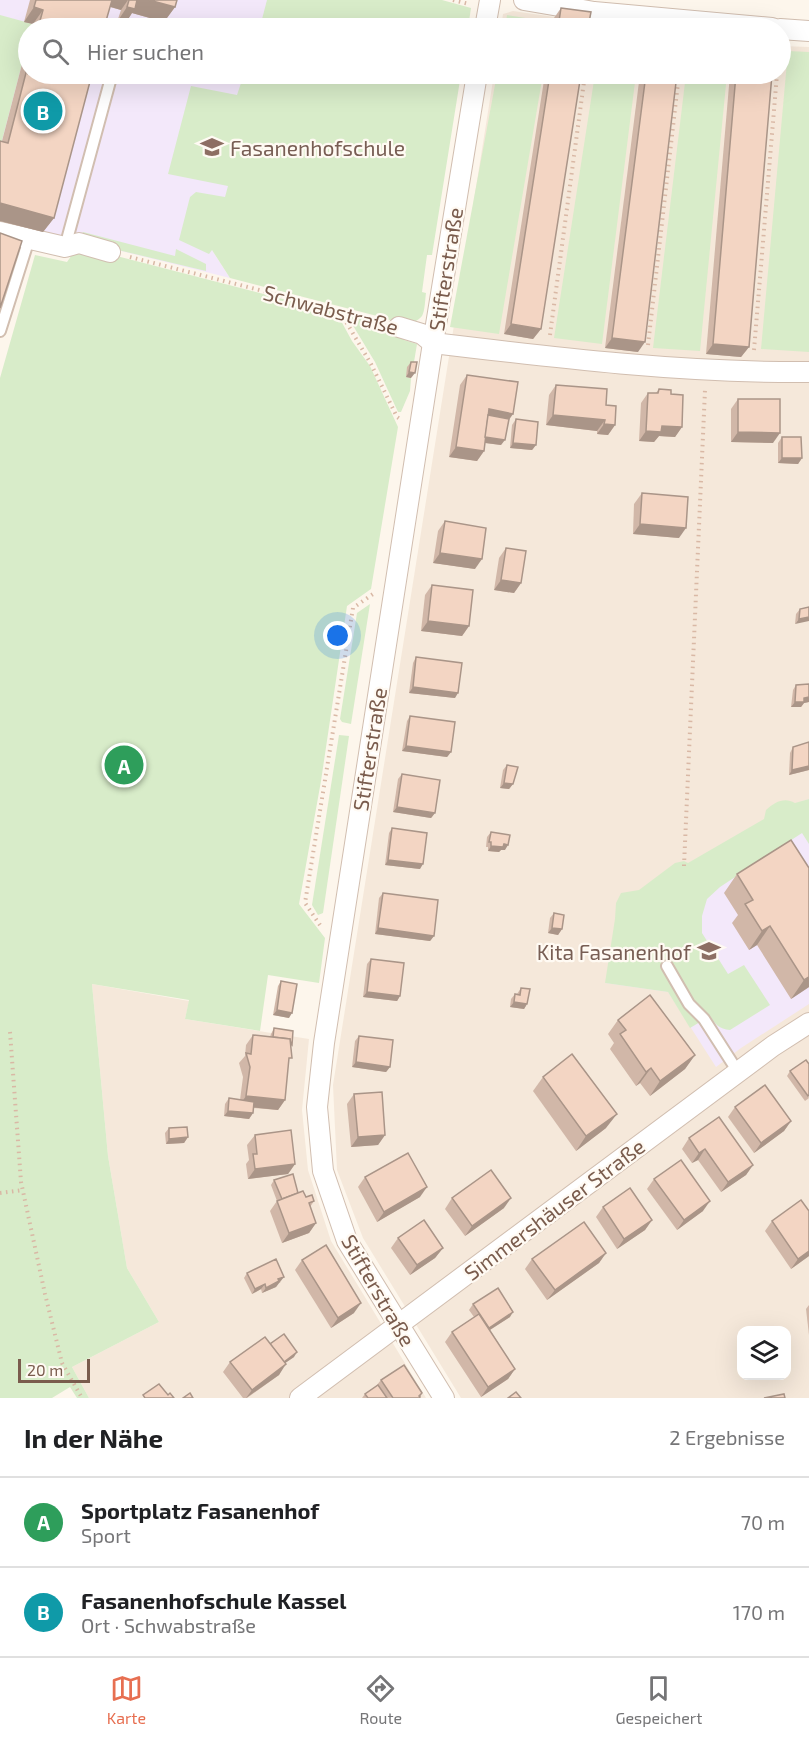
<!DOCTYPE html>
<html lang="de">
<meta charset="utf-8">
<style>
:root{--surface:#fff;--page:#f2f2f2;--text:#202124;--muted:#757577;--line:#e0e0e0;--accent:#e76f51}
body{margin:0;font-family:"Exo 2",sans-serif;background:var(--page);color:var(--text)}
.controls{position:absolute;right:18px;bottom:18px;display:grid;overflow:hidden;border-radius:12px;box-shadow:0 6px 24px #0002}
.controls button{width:54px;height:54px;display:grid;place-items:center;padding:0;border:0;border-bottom:2px solid var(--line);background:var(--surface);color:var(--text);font:30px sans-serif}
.scale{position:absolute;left:18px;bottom:15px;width:72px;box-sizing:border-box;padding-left:6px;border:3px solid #7a5c4d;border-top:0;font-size:16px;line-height:21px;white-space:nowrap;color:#7a5c4d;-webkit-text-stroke:4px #fffaf3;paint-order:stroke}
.you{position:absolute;left:338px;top:636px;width:21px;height:21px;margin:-15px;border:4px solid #fff;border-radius:50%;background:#1a73e8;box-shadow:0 0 0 9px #1a73e833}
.badge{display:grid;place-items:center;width:39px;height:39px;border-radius:50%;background:var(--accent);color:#fff;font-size:20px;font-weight:700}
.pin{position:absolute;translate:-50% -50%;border:3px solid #fff;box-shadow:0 2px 6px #0006}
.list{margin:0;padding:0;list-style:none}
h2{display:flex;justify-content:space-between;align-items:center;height:78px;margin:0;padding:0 24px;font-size:26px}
h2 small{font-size:20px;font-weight:400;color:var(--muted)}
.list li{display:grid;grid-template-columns:39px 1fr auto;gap:18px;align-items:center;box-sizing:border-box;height:90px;padding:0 24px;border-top:2px solid var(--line)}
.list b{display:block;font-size:22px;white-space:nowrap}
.list p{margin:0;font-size:20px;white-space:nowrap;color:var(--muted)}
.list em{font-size:20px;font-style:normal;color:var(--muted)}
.icon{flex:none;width:33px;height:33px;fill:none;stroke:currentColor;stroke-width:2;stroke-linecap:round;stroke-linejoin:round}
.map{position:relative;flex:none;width:809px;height:1398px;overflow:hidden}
.search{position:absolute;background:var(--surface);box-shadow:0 6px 24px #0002;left:18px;right:18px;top:18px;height:66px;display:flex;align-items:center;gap:15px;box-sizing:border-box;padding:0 21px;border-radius:33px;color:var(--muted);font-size:22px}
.sheet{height:258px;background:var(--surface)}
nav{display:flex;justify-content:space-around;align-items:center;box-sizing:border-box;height:84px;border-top:2px solid var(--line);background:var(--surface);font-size:16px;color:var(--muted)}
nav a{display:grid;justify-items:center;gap:3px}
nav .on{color:var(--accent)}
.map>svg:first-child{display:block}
</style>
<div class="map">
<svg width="809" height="1398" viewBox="0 0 809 1398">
<rect width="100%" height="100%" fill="#fdf6ec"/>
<g fill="#f5e8da" fill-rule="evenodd">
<polygon points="513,11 630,28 501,28 503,14"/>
<path d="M 781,46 L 809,47 L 809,1398 L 461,1398 L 363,1238 L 337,1170 L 333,1085 L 494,74 L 780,74 ZM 742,1330 L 786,1330 L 786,1376 L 742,1376 Z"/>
<polygon points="92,984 189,1001 185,1019 309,1039 302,1110 308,1170 331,1241 426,1398 89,1398 72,1367 159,1322 127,1268 108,1156"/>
</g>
<g fill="#f3e8fa">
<polygon points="0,0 349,0 448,28 28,28 28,74 442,74 212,250 230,278 0,221"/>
<polygon points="809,799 809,1004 741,1048 716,1067 668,992 605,983 684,866 788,806"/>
</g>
<g fill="#d8ecc9">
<polygon points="267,0 442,0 471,8 468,28 264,28 261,23"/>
<polygon points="0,15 33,24 32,28 28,28 28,41 0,148"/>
<polygon points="507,15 551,22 550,28 505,28"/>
<polygon points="788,51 809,52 809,352 761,349"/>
<path d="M 244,74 L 461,74 L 432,255 L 427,255 L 422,292 L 426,293 C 425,300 425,311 422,316 C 412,329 392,321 381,317 L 230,278 L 212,250 L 209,254 L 179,240 L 190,197 L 196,192 L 225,197 L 228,186 L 168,174 L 191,86 L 237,95 Z"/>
<polygon points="497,74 543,74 499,334 450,327"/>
<polygon points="595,74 636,74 602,344 554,338"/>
<polygon points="686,74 727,74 700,351 653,348"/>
<polygon points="83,232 175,256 176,249 206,264 206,271 80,241"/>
<polygon points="78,246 333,312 340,319 352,341 370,366 398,427 371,589 347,606 321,781 299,904 325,938 319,983 268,975 260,1031 185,1019 189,1000 92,984 108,1156 127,1268 159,1322 72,1367 89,1398 77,1398 70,1387 52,1398 0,1398 0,378 35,255 67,262"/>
<polygon points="350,316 392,328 405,336 404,340 417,344 413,368 406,377 411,378 410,391 401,412 398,412 375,362 349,319"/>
<polygon points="370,604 351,724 342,722 340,719 357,613"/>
<polygon points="339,735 349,736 323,913 318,915 312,905"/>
<path d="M 809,799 L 809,844 L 802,833 L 720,887 L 707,899 L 702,916 L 702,933 L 728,974 L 744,965 L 770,1005 L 730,1030 C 719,1029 715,1024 710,1016 L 690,1028 L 668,992 L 605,983 L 615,919 L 616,903 L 621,893 L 639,890 L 675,863 L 684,861 L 688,863 L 764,819 L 766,810 C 775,802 784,797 795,803 Z"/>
</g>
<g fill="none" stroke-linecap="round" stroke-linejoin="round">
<g stroke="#d1beb0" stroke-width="14">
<g id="service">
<polyline points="65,247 112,74"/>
<polyline points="0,331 29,239"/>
<polyline points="667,966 689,1004 704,1019 738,1072"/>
</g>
</g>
<g stroke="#d1beb0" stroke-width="22">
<g id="minor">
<polyline points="524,0 594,12 772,28"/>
<polyline points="485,28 490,0"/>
<polyline points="780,29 809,31"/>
<polyline points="0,232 65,247 79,243 110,252"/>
<path d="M 399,327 L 422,334 L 433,343 C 558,358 683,373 809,372"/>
<polyline points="300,1398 773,1046 809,1023"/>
<polyline points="444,1398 347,1241 323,1171 317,1107 324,1043 433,343 477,74"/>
</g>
</g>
<g stroke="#d9b8a5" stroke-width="4" stroke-dasharray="1.5 4.5" stroke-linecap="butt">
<polyline points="453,0 469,4"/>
<polyline points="130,257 381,321"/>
<polyline points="343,311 345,320 371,364 397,417 400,419"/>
<polyline points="550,335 585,74"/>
<polyline points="648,345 679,74"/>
<polyline points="754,350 777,74"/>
<polyline points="684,866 705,390"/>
<polyline points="320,925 305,903 353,608 373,594"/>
<polyline points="10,1032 21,1182 45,1294 62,1363 82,1398"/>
<polyline points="0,1193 23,1190"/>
</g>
<use href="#service" stroke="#fff" stroke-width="10"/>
<use href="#minor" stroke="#fff" stroke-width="20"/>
</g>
<g fill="#d1b7a8">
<polygon points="30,0 177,0 175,7 164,22 132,13 125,24 117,22 121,10 110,7 104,28 32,28 33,24 24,22"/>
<polygon points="561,8 588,28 552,28 554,18"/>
<polygon points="28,41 28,74 54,218 43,232 0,221 0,141 2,141"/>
<polygon points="545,74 581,74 541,329 533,339 504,334"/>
<polygon points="640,74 677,74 638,352 605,348"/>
<polygon points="730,74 772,74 749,347 741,357 706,354"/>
<polygon points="411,362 411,378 406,377 407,367"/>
<polygon points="467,375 508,421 501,445 485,443 484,451 477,461 449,457 460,385"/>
<polygon points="556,385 606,405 615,425 608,435 597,434 597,431 546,425 549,395"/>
<polygon points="659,389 671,394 682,427 675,437 659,436 654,442 639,441 641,403 648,393 656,393"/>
<polygon points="738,399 773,443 731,442 731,409"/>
<polygon points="516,419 536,445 532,450 510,448 512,425"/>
<polygon points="782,437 802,458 798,464 778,463 778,443"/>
<polygon points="642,493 679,538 633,534 634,504"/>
<polygon points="445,521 475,569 433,563 438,531"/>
<polygon points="506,548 521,583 514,593 494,590 499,558"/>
<polygon points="432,585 469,626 462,636 421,631 425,595"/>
<polygon points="809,607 795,624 796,614 800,609"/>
<polygon points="416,657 455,698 409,693 413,663"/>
<polygon points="809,684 809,702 804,703 801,707 791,707 793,690 796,685"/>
<polygon points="410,716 451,752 447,757 402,751 407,721"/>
<polygon points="793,747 809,770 789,775 790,753"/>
<polygon points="507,765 513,784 509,789 500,788 503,770"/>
<polygon points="402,774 435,813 431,818 393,812 398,779"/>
<polygon points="392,828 420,869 385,865 389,833"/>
<polygon points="491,832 505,850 501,850 499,852 488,851 488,847 486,847 487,837"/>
<polygon points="737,874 809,987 791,999 757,945 749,950 732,923 738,915 724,893"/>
<polygon points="383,893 434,936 430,941 375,934 379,898"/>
<polygon points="554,913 562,929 558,935 548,933 550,918"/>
<polygon points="371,959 400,996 397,1001 363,997 367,964"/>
<polygon points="281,981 289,1018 273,1015 278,986"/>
<polygon points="521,988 527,1004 524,1009 510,1007 511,999 515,994 517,994"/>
<polygon points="618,1020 695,1055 685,1069 650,1096 640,1083 636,1086 610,1049 614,1043 608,1034"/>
<polygon points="274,1028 292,1045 291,1047 288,1063 285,1100 278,1110 253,1108 253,1113 249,1119 224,1116 225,1104 229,1098 240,1100 243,1077 239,1063 245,1056 246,1045 253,1035 270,1037 271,1034"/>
<polygon points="359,1036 390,1067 386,1072 352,1067 355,1041"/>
<polygon points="790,1071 809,1098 805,1101 787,1076"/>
<polygon points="543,1077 606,1128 576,1151 533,1091"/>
<polygon points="354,1094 385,1135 378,1145 351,1147 347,1104"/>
<polygon points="735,1107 791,1121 784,1131 754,1153 728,1117"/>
<polygon points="169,1128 188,1137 184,1143 166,1144 165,1133"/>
<polygon points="255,1135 295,1164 288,1174 248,1179 246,1164 249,1160 247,1145"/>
<polygon points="689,1138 753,1165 746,1175 721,1192 698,1160 692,1163 682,1149"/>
<polygon points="365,1177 420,1197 377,1222 358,1187"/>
<polygon points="654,1179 703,1211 677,1230 647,1189"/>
<polygon points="274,1180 314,1201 310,1207 316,1223 309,1233 282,1243 270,1211 277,1201 271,1185"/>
<polygon points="452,1198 504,1208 465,1236 445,1209"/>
<polygon points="603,1207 652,1220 645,1230 617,1249 596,1217"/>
<polygon points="772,1221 809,1256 791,1269 765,1231"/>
<polygon points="398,1238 443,1248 435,1258 410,1275 391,1248"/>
<polygon points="606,1253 599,1263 547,1300 525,1269 532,1259"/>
<polygon points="302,1260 354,1313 331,1328 295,1270"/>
<polygon points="247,1273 281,1282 278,1283 276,1287 262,1293 261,1289 252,1294 244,1278"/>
<polygon points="473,1304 510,1317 490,1330 515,1369 508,1379 481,1397 445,1342 452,1332 474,1317 469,1310"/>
<polygon points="809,1305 809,1335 806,1309"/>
<polygon points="270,1344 294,1357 285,1363 279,1375 247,1398 243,1398 223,1372 230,1362"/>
<polygon points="381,1380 422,1393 420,1398 362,1398 365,1394 376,1386"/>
</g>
<g fill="#aa9588">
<polygon points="108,0 128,0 121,10 104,5"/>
<polygon points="135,0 149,0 175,7 164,22 132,13 125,24 117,22 127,7"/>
<polygon points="34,7 43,10 33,24 24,22"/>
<polygon points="0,203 54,218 43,232 0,221"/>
<polygon points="511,324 541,329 533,339 504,334"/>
<polygon points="612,338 645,342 638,352 605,348"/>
<polygon points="713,344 749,347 741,357 706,354"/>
<polygon points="409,372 415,373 411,378 406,377"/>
<polygon points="489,409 513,414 506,424 485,420"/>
<polygon points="553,415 605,420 597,431 546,425"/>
<polygon points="604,424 615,425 608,435 597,434"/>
<polygon points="662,426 682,427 675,437 659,436 654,442 639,441 646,431"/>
<polygon points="738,432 780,433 773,443 731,442"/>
<polygon points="482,437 505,440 501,445 478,442"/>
<polygon points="513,443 536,445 532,450 510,448"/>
<polygon points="456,447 484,451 477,461 449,457"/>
<polygon points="782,458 802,458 798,464 778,463"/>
<polygon points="640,524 686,528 679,538 633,534"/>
<polygon points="440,553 482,559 475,569 433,563"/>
<polygon points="501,580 521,583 514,593 494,590"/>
<polygon points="809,617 809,621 795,624 799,619"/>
<polygon points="428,621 469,626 462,636 421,631"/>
<polygon points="413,687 458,693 455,698 409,693"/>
<polygon points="809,697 809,702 804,703 801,707 791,707 795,702 804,698"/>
<polygon points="406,746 451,752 447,757 402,751"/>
<polygon points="809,766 809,770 789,775 792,770"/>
<polygon points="504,783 513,784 509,789 500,788"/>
<polygon points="397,807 435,813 431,818 393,812"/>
<polygon points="504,844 508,845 505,850 501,850 499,852 488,851 491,846"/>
<polygon points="388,860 423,864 420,869 385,865"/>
<polygon points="770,926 757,945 749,950 762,931"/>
<polygon points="378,928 434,936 430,941 375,934"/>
<polygon points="552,928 562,929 558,935 548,933"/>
<polygon points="809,977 809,987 791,999 804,980"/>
<polygon points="367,992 400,996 397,1001 363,997"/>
<polygon points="514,1002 527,1004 524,1009 510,1007"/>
<polygon points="277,1010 292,1013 289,1018 273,1015"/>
<polygon points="695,1055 685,1069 650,1096 660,1081"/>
<polygon points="356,1062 390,1067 386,1072 352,1067"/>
<polygon points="651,1068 640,1083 636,1086 646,1072"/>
<polygon points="246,1096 285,1100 278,1110 239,1106"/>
<polygon points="228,1111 253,1113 249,1119 224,1116"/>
<polygon points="617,1114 606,1128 576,1151 586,1136"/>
<polygon points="791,1121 784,1131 754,1153 761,1143"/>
<polygon points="385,1135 378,1145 351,1147 358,1137"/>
<polygon points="188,1137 184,1143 166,1144 169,1139"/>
<polygon points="705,1149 698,1160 692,1163 699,1153"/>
<polygon points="295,1164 288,1174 248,1179 255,1169"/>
<polygon points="753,1165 746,1175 721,1192 728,1182"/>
<polygon points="427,1187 420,1197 377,1222 384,1212"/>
<polygon points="511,1198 504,1208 465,1236 472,1226"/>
<polygon points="710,1201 703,1211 677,1230 684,1220"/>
<polygon points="652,1220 645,1230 617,1249 624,1239"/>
<polygon points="316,1223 309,1233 282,1243 289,1233"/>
<polygon points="443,1248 435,1258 410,1275 417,1265"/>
<polygon points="809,1251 809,1256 791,1269 798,1259"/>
<polygon points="606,1253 599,1263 547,1300 555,1290"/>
<polygon points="284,1277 276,1287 262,1293 266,1288 278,1279"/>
<polygon points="265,1284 261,1289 252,1294 255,1289"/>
<polygon points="361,1303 354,1313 331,1328 338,1318"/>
<polygon points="513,1312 510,1317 485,1333 488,1328"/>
<polygon points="297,1352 294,1357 275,1370 279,1365"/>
<polygon points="286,1364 279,1375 246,1398 252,1390"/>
<polygon points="515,1369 508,1379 481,1397 488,1387"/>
</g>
<g fill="#f3d5c3" stroke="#aa9588" stroke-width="1.5">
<polygon points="36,0 112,0 104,28 38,28 43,10 34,7"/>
<polygon points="129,0 137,0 135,9 127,7"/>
<polygon points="149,0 177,0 175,7"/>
<polygon points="561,8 591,12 588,28 558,28"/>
<polygon points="652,23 682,27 682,28 652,28"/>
<polygon points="28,65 28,74 92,74 54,218 0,203 0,141 8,143"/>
<polygon points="550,74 581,74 541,329 511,324"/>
<polygon points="646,74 677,74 645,342 612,338"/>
<polygon points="736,74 772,74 749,347 713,344"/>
<polygon points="0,233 22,241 0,308"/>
<polygon points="411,362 417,362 415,373 409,372"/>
<polygon points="467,375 518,382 513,414 489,409 484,451 456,447"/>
<polygon points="556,385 607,389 606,405 616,406 615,425 604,424 605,420 553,415"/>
<polygon points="659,389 671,390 671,394 683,395 682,427 662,426 661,432 646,431 648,393 658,393"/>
<polygon points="738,399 780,399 780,433 738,432"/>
<polygon points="488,415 509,419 505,440 485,437"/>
<polygon points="516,419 538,422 536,445 513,443"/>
<polygon points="782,437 801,437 802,458 782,458"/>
<polygon points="642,493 688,497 686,528 640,524"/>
<polygon points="445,521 486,528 482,559 440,553"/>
<polygon points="506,548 526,551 521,583 501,580"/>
<polygon points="432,585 473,590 469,626 428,621"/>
<polygon points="809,607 809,617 799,619 800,609"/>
<polygon points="416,657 462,663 458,693 413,687"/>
<polygon points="809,684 809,697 804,698 804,702 795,702 796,685"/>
<polygon points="410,716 455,722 451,752 406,746"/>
<polygon points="809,742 809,766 792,770 793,747"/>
<polygon points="507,765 518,767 513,784 504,783"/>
<polygon points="402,774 440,780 435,813 397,807"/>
<polygon points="392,828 427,833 423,864 388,860"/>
<polygon points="491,832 510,835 508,845 504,844 503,847 491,846 491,842 489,842"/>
<polygon points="791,840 809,868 809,977 804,980 770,926 762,931 745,904 753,900 737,874"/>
<polygon points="383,893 438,900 434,936 378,928"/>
<polygon points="554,913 564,915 562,929 552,928"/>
<polygon points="371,959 404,963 400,996 367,992"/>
<polygon points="281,981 297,984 292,1013 277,1010"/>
<polygon points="521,988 530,989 527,1004 514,1002 515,994 520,995"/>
<polygon points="650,995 695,1055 660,1081 651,1068 646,1072 620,1034 626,1030 618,1020"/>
<polygon points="274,1028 293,1031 292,1045 291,1044 290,1039 273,1037"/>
<polygon points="253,1035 290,1039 292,1058 289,1058 285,1100 246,1096 250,1067 246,1053 251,1054"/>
<polygon points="359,1036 393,1040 390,1067 356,1062"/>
<polygon points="572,1054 617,1114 586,1136 543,1077"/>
<polygon points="806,1060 809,1064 809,1095 808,1096 790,1071"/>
<polygon points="765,1085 791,1121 761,1143 735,1107"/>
<polygon points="382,1092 385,1135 358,1137 354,1094"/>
<polygon points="229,1098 254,1102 253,1113 228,1111"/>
<polygon points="719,1117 753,1165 728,1182 705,1149 699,1153 689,1138"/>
<polygon points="187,1127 188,1137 169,1139 169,1128"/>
<polygon points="291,1130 295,1164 255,1169 253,1154 257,1154 255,1135"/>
<polygon points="408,1153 427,1187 384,1212 365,1177"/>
<polygon points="681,1160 710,1201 684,1220 654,1179"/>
<polygon points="491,1170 511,1198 472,1226 452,1198"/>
<polygon points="293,1174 298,1193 282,1199 274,1180"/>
<polygon points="630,1188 652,1220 624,1239 603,1207"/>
<polygon points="303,1191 306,1197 312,1195 314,1201 309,1203 316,1223 289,1233 277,1201"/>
<polygon points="801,1200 809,1211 809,1251 798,1259 772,1221"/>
<polygon points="424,1220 443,1248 417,1265 398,1238"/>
<polygon points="584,1222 606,1253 555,1290 532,1259"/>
<polygon points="326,1245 361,1303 338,1318 302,1260"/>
<polygon points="276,1259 284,1277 278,1279 279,1281 266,1288 265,1284 255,1289 247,1273"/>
<polygon points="498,1288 513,1312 489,1328 473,1304"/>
<polygon points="479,1314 515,1369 488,1387 452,1332"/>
<polygon points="284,1334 297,1352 284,1362 270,1344"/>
<polygon points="265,1337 286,1364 252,1390 230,1362"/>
<polygon points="404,1365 422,1393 419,1396 420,1397 419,1398 393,1398 381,1380"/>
<polygon points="159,1384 168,1395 170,1393 174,1398 145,1398 143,1395"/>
<polygon points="378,1385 387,1398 368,1398 365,1394"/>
<polygon points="516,1392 521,1398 508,1398"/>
<polygon points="190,1393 193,1398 183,1398"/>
<polygon points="784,1394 785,1398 764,1398"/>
</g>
<defs>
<g id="school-bare" transform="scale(1.8)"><path d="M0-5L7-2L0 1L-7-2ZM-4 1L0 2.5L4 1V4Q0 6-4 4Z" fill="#8d6e63" stroke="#fffaf3" stroke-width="2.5" paint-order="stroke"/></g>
</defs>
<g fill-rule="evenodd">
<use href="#school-bare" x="212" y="147"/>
<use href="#school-bare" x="709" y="951"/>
</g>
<g text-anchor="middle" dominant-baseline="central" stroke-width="4.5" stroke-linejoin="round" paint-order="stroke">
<g font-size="21" fill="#785e54" stroke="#fffaf3" text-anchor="start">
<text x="230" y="147">Fasanenhofschule</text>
<text x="691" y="951" text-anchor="end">Kita Fasanenhof</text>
</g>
<g font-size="21" fill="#7a5c4d" stroke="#fffaf3">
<text transform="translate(445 269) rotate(-81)">Stifterstraße</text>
<text transform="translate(331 309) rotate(15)">Schwabstraße</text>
<text transform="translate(369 749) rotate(-81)">Stifterstraße</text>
<text transform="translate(554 1209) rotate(-37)">Simmershäuser Straße</text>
<text transform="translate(379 1290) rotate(60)">Stifterstraße</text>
</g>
</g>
</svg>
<div class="controls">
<button><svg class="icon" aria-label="layers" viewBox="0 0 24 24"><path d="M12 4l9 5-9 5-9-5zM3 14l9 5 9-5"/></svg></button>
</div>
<div class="scale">20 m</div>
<div class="you"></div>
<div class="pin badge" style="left:124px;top:765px;background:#2e9e5b">A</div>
<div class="pin badge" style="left:43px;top:111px;background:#0f9aa8">B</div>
<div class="search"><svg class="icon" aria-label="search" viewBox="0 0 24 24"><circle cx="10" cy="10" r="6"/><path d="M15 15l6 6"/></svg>Hier suchen</div>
</div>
<section class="sheet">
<h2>In der Nähe<small>2 Ergebnisse</small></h2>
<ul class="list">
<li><span class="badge" style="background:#2e9e5b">A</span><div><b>Sportplatz Fasanenhof</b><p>Sport</p></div><em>70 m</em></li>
<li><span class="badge" style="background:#0f9aa8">B</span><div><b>Fasanenhofschule Kassel</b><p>Ort · Schwabstraße</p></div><em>170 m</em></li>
</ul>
</section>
<nav>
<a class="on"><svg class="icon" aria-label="map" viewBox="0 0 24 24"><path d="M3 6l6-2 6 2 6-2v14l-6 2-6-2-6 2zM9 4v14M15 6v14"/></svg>Karte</a>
<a><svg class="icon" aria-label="directions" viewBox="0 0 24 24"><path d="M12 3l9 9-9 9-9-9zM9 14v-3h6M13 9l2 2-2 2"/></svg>Route</a>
<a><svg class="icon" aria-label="saved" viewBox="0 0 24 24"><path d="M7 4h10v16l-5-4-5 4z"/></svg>Gespeichert</a>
</nav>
